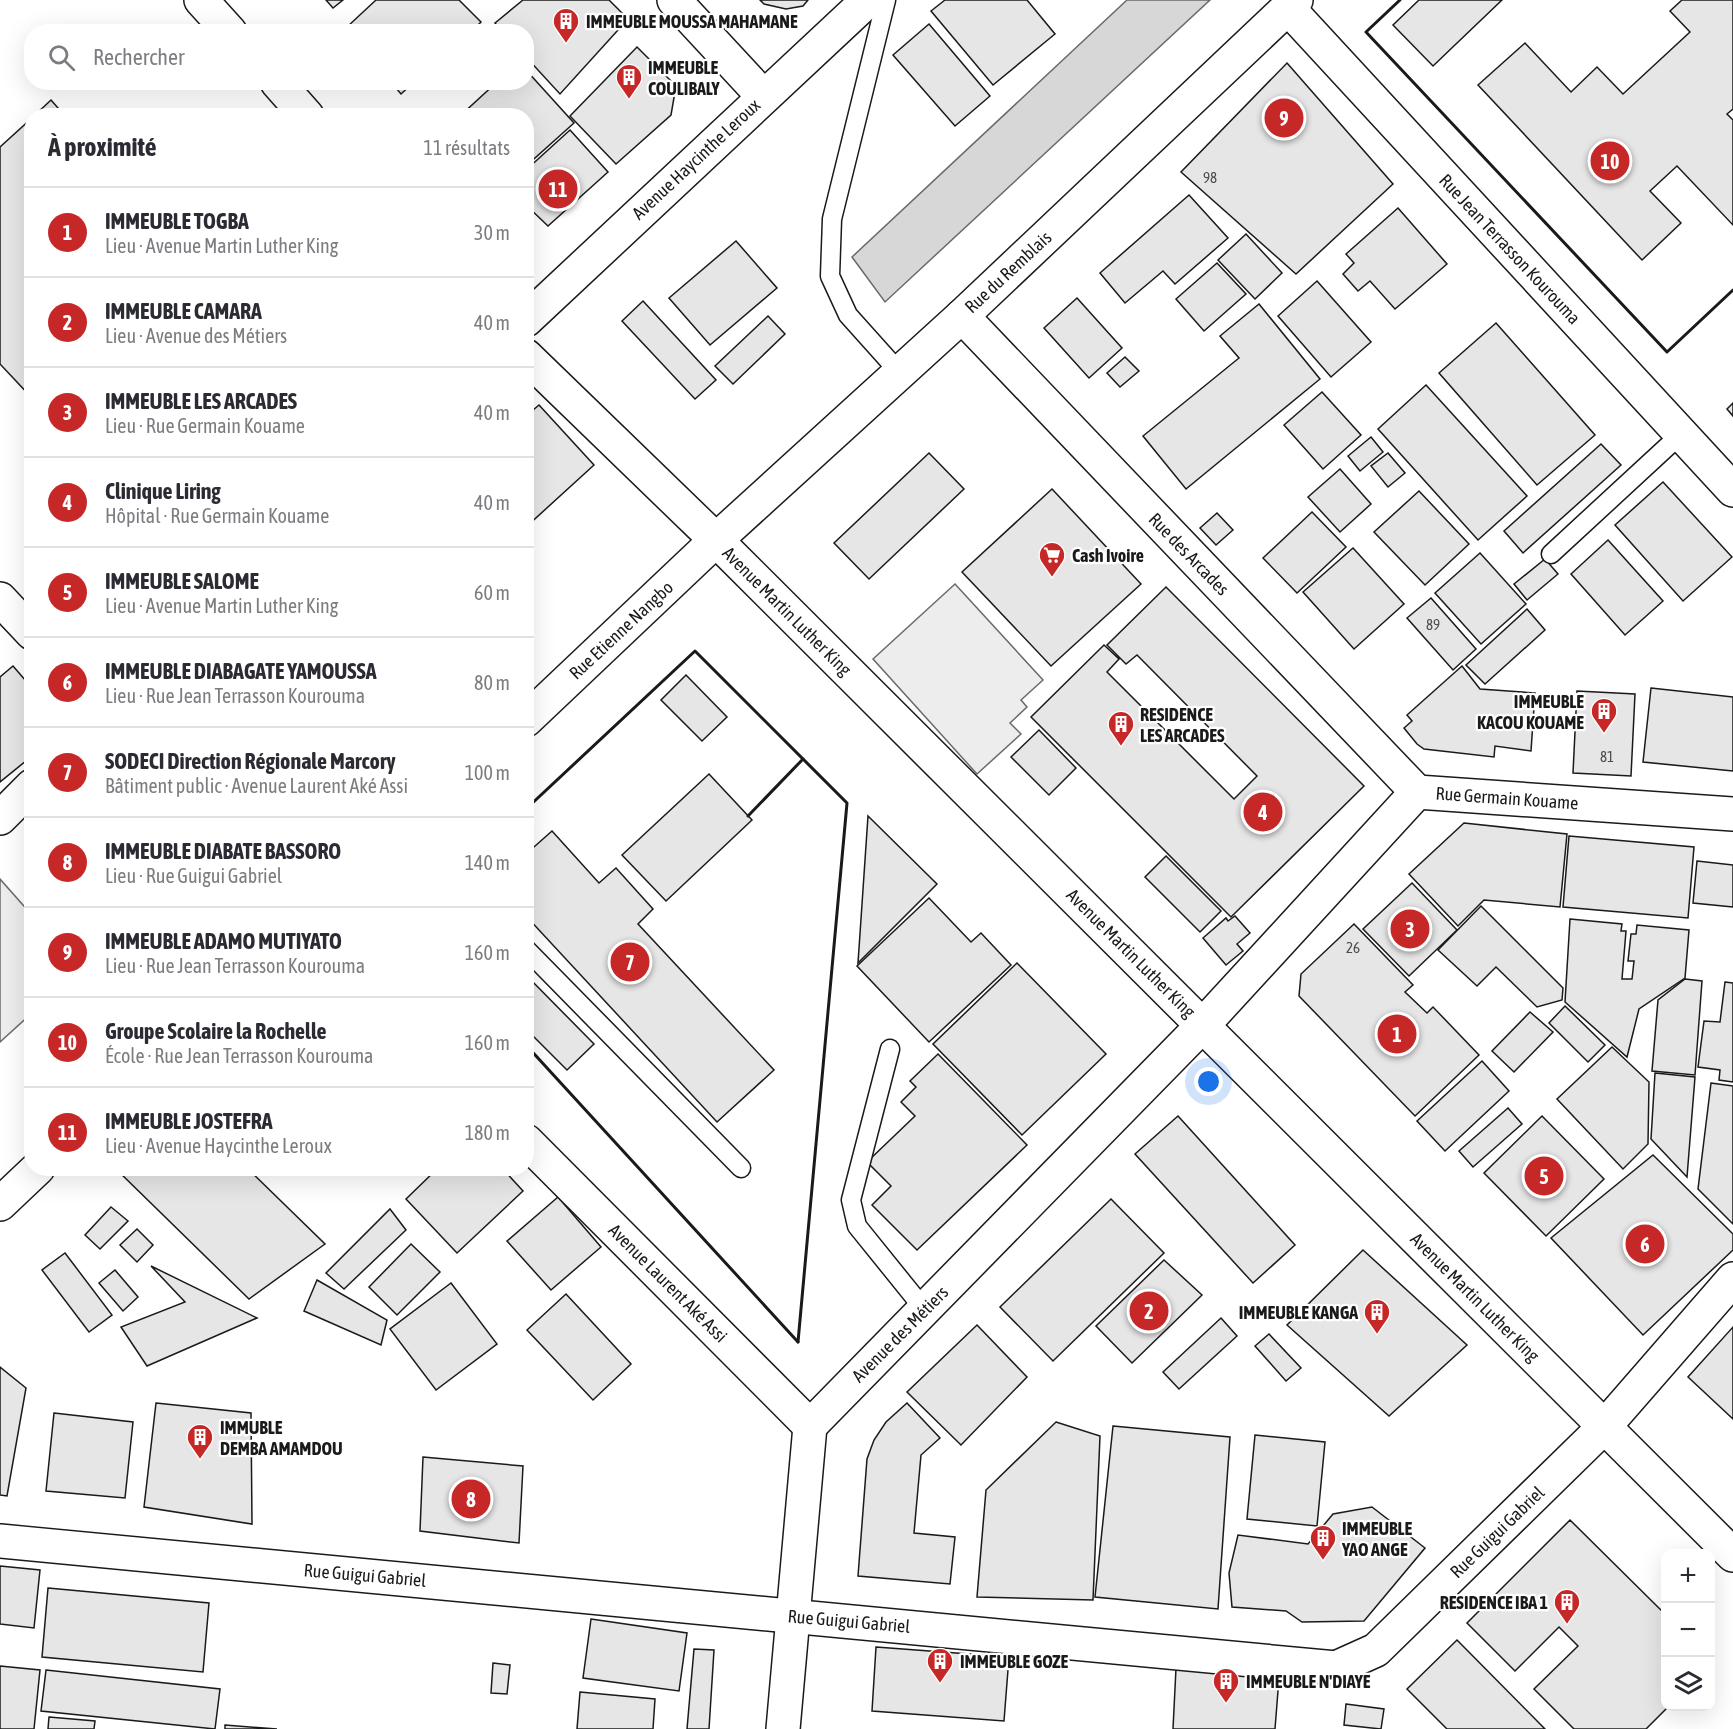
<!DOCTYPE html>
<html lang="fr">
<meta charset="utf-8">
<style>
:root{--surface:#fff;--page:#f7f7f7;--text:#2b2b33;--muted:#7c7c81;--line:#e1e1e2;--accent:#c62828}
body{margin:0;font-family:"Asap Condensed",sans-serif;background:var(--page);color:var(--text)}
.controls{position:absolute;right:18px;bottom:18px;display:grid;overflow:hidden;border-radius:12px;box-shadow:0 6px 24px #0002}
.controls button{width:54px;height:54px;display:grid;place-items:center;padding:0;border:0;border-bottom:2px solid var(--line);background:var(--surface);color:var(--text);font:30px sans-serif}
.you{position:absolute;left:1209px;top:1082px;width:21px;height:21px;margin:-15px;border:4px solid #fff;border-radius:50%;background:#1a73e8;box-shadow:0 0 0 9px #1a73e833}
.badge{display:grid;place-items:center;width:39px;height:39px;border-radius:50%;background:var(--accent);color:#fff;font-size:20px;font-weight:700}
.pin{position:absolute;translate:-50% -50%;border:3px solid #fff;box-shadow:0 2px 6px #0006}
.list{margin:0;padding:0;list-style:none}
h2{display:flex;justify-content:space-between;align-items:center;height:78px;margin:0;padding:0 24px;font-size:26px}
h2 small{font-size:20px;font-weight:400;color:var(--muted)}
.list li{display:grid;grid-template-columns:39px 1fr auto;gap:18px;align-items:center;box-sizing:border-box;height:90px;padding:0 24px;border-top:2px solid var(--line)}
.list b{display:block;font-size:22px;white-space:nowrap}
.list p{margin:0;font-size:20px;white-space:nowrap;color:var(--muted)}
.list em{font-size:20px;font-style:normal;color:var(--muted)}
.icon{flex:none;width:33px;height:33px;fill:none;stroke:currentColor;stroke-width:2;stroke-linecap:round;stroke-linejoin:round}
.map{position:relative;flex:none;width:1733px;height:1729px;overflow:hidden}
.search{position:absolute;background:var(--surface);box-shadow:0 6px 24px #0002;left:24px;top:24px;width:510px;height:66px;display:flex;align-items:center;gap:15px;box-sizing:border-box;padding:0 21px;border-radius:24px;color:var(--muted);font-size:22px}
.panel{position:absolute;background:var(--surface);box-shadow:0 6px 24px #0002;left:24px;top:108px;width:510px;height:1068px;border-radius:24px}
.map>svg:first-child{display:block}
</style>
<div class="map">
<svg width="1733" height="1729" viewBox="0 0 1733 1729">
<rect width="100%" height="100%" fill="#fff"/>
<g fill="#ededed" stroke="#6a6a6a" stroke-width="1.5">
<polygon points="955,584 1043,680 1021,700 1027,707 1010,723 1021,734 977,774 873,659"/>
<polygon points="0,879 31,914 32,1013 0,1042"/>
</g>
<polygon fill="#d7d7d7" stroke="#6a6a6a" stroke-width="1.5" points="1127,0 1210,0 885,302 852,257"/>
<g fill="#e6e6e6" stroke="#1a1a1a" stroke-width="1.5">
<polygon points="326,0 343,0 333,8"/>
<polygon points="376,0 459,0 481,22 471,32 352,32 348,26"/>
<polygon points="523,0 609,0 628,19 560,94 526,57 526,32 503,32 495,23"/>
<polygon points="760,0 808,0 803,6 786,9 764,4"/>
<polygon points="945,0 1027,0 1055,34 993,85 931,11"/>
<polygon points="1419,0 1502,0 1433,66 1393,25"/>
<polygon points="1682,0 1733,0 1733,109 1727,114 1733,120 1733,225 1677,166 1650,191 1681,223 1642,260 1478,85 1525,43 1571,92 1597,67 1623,94 1690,32 1670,11"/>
<polygon points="929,24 990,96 955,126 893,55"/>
<polygon points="637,47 676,86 671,115 616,164 570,116"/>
<polygon points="1287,63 1393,184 1296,274 1181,172"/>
<polygon points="526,70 574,123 526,166 526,116 460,116 497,82 526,82"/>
<polygon points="391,82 414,82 401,94"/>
<polygon points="51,100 65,116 34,116"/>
<polygon points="32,118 32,398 0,364 0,147"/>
<polygon points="570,130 608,172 548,226 526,205 526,170"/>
<polygon points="1189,195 1228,238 1175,284 1163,271 1125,303 1100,273"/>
<polygon points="1398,208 1447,264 1395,309 1370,281 1358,291 1343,274 1354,263 1346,254"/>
<polygon points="1246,234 1282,273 1255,299 1218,260"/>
<polygon points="736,241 777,288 710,345 669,298"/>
<polygon points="1217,263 1246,294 1204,331 1176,299"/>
<polygon points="1317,281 1371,342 1331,377 1278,316"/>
<polygon points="1077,298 1122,348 1089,378 1044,328"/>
<polygon points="643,301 716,380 695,399 622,321"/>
<polygon points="1259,304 1320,379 1186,489 1143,436 1239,358 1220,336"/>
<polygon points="768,316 785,334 733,384 715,366"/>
<polygon points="1496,323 1595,435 1537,485 1439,373"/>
<polygon points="1125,357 1139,371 1120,387 1107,373"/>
<polygon points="1426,385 1527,496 1478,540 1378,429"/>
<polygon points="1322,392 1361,435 1323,469 1284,425"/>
<polygon points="1733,403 1733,416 1727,409"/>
<polygon points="539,405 594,465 526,527 526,416"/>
<polygon points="1371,437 1383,452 1360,471 1348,456"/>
<polygon points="1601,444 1621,465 1523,553 1504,531"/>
<polygon points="929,453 964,489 869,579 834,543"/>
<polygon points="1388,453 1405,473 1388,487 1371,466"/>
<polygon points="1340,469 1371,504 1340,532 1308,497"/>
<polygon points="1663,482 1732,557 1683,601 1615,525"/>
<polygon points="1052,489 1141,584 1051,666 962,572"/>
<polygon points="1419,491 1469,544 1425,585 1374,532"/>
<polygon points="1312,512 1346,547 1297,593 1263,558"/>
<polygon points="1217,513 1233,530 1216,545 1200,528"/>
<polygon points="1608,540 1663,601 1625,635 1571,574"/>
<polygon points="1353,548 1404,604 1354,649 1303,592"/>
<polygon points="1480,553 1526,604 1481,644 1435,593"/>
<polygon points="1545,559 1558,574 1527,600 1514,584"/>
<polygon points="1166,587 1364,786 1231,917 1031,717 1104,645 1119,659 1107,672 1234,799 1257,776 1137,655 1126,664 1107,645"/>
<polygon points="1431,598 1476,649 1453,670 1407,618"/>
<polygon points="1527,609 1545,630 1485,684 1466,665"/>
<polygon points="13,666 32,688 32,756 0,782 0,677"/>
<polygon points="1462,666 1480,689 1535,693 1531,751 1495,746 1494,757 1424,749 1417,744 1404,728 1412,721 1407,715"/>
<polygon points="686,675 727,717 702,741 661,700"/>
<polygon points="1651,688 1733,697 1733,771 1643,762"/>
<polygon points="1577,691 1635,694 1631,776 1573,773"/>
<polygon points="1039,730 1076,768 1049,795 1011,757"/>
<polygon points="709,774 752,820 666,901 622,855"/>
<polygon points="868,816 937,884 858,963"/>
<polygon points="1464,823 1567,834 1560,907 1484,900 1458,926 1409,874"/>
<polygon points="552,831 599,883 616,868 653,909 638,924 774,1070 717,1122 526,916 526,854"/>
<polygon points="1569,836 1694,847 1688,918 1563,907"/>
<polygon points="1166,856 1221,911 1200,932 1145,877"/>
<polygon points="1697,861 1733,865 1733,907 1693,903"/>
<polygon points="1412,883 1457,930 1409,976 1363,929"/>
<polygon points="929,898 971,942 981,933 1011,965 929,1042 857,966"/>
<polygon points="1481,906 1563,988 1562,1000 1537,1007 1496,967 1477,986 1438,950"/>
<polygon points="1235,916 1250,933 1237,944 1243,951 1226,965 1203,938 1226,918 1228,921"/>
<polygon points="1570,919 1622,924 1621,931 1626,931 1622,979 1632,979 1634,961 1628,961 1631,934 1636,934 1637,925 1689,930 1685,978 1639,1009 1627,1057 1565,1002"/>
<polygon points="1354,924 1413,985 1405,992 1427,1013 1433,1007 1479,1055 1415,1116 1299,996 1301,974"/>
<polygon points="1017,963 1106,1054 1022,1135 933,1044"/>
<polygon points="526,975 594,1044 567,1070 526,1029"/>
<polygon points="1685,979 1702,981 1695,1075 1652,1071 1658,1000"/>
<polygon points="1725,982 1733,983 1733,1082 1719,1080 1720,1070 1698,1067 1704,1021 1720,1022"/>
<polygon points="1565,1006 1605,1045 1588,1062 1549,1023"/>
<polygon points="1530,1012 1553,1032 1514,1072 1492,1051"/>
<polygon points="1612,1047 1649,1082 1648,1144 1623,1169 1557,1099"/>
<polygon points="938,1054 1027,1145 917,1250 872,1205 891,1186 867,1162 915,1116 901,1102 916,1087 910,1081"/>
<polygon points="1482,1061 1509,1091 1445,1151 1417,1121"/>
<polygon points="1655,1073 1695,1077 1687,1177 1651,1139"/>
<polygon points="1711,1083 1733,1086 1733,1224 1698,1189"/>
<polygon points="1508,1108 1522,1124 1473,1167 1459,1151"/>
<polygon points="1178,1116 1295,1245 1253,1283 1135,1154"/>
<polygon points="1542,1116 1604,1179 1546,1236 1484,1173"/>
<polygon points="1653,1155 1733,1234 1733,1250 1643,1335 1551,1238"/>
<polygon points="115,1168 247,1168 325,1244 249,1299"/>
<polygon points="438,1168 502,1168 523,1191 457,1253 406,1199"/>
<polygon points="558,1197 601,1247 551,1290 507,1241"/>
<polygon points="1111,1199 1164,1253 1053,1361 1000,1307"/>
<polygon points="111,1207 128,1221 100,1249 85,1235"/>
<polygon points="390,1209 406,1230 344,1289 326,1273"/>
<polygon points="137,1229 153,1245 137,1262 120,1245"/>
<polygon points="411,1244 440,1272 397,1315 369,1287"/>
<polygon points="1363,1250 1467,1345 1389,1416 1287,1325"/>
<polygon points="65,1253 112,1315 89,1332 42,1270"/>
<polygon points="1164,1260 1202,1295 1132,1363 1096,1326"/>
<polygon points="151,1266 257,1318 147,1366 121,1327 185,1302"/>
<polygon points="115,1270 138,1297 123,1311 99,1283"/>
<polygon points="317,1280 387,1320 381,1345 304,1311"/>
<polygon points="451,1283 497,1344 436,1390 390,1329"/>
<polygon points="566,1294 631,1364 593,1400 527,1330"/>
<polygon points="1221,1318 1237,1336 1179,1389 1163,1372"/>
<polygon points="977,1325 1027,1377 961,1445 907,1392"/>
<polygon points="1733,1327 1733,1419 1688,1377"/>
<polygon points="1269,1334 1301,1368 1286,1381 1255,1346"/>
<polygon points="0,1367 26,1388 7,1496 0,1495"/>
<polygon points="156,1403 251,1413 252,1524 144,1507"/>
<polygon points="907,1403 940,1438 921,1455 914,1533 955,1537 950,1584 858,1576 867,1459 874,1440 886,1422"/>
<polygon points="54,1413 133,1422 125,1498 46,1491"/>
<polygon points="1056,1422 1100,1436 1093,1600 977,1597 986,1490"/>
<polygon points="1113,1426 1230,1437 1218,1609 1095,1597"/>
<polygon points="1255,1435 1325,1442 1317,1526 1247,1519"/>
<polygon points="423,1457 523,1466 519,1543 420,1531"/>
<polygon points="1372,1507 1425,1548 1364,1621 1302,1622 1286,1611 1232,1607 1229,1573 1238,1535 1308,1544 1333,1514"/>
<polygon points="1570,1520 1666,1615 1666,1706 1669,1706 1646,1729 1574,1729 1534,1689 1578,1646 1559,1627 1515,1671 1467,1623"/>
<polygon points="0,1566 40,1570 34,1628 0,1624"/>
<polygon points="48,1588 209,1603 203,1672 42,1657"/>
<polygon points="591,1619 687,1633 679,1691 583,1678"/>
<polygon points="1457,1640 1545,1729 1447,1729 1407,1689"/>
<polygon points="876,1647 1009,1657 1004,1721 872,1711"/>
<polygon points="694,1649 714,1650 709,1729 687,1729"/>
<polygon points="493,1663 510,1665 507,1694 491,1693"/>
<polygon points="0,1666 40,1670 34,1729 0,1729"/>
<polygon points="1176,1668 1279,1678 1275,1729 1173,1729"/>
<polygon points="46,1670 220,1689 215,1729 41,1711"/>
<polygon points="580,1692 655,1699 653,1729 577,1729"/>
<polygon points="1346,1704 1384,1709 1381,1729 1344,1725"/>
<polygon points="49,1717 95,1721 94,1729 48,1729"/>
<polygon points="225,1725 277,1729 225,1729"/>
</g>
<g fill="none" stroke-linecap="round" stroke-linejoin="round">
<g stroke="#1a1a1a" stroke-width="21">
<g id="lane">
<polyline points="886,0 832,219 830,276 848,315 900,373"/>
<polyline points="1551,554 1681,434"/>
<polyline points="526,949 741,1168"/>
<polyline points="890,1049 851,1200 857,1226 924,1309"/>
</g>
</g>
<g stroke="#1a1a1a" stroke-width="36">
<g id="street">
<polyline points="674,0 763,96"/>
<polyline points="1288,8 1733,490"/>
<polyline points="962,316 1417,792 1733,814"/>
<polyline points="526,320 868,0"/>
<polyline points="526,720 716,540"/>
<polyline points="0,818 32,786"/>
<polyline points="0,1204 38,1168"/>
<polyline points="0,1541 1336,1668 1376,1650 1605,1426 1733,1279"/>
<polyline points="783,1729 810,1426"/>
</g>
</g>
<g stroke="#1a1a1a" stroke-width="36">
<g id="secondary">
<polyline points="201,0 230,32"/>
<polyline points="277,82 307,116"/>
<polyline points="526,356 716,540 1733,1555"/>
<polyline points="716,540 962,316 1296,0"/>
<polyline points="0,599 32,633"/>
<polyline points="526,1141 810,1426 1203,1025 1417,792"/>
</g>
</g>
<use href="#lane" stroke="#fff" stroke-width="18"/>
<use href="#street" stroke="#fff" stroke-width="33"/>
<use href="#secondary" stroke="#fff" stroke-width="33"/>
<g stroke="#1a1a1a" stroke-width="3">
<polyline points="1400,0 1366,32 1667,352 1733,290"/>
<polyline points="526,809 695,651 847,803 798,1342"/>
<polyline points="748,816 803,759"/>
<polyline points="526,1045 798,1342"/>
</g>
</g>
<defs>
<g id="building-pin" transform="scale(1.35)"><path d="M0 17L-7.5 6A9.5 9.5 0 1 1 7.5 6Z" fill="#c62828" stroke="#fff"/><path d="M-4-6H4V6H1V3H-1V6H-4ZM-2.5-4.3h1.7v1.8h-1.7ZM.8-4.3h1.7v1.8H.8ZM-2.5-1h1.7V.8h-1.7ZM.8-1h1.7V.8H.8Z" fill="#fff"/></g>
<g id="supermarket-pin" transform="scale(1.35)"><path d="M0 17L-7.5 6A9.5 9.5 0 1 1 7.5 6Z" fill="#c62828" stroke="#fff"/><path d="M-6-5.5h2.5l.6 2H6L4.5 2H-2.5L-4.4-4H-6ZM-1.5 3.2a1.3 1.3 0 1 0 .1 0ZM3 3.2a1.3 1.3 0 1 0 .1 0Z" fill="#fff"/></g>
</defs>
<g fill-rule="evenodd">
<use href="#building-pin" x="566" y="21"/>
<use href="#building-pin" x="629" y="77"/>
<use href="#supermarket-pin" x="1052" y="555"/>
<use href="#building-pin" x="1604" y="711"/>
<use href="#building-pin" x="1121" y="724"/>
<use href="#building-pin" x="1377" y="1312"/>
<use href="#building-pin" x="200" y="1437"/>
<use href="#building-pin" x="1323" y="1538"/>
<use href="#building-pin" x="1567" y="1602"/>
<use href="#building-pin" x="940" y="1661"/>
<use href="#building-pin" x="1226" y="1681"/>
</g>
<g text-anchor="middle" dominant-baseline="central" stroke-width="4.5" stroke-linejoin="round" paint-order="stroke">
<g font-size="15" fill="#4d4d4d">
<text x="1210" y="177">98</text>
<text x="1433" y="624">89</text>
<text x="1607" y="756">81</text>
<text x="1353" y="947">26</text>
</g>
<g font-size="18" font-weight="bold" fill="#1a1a1a" stroke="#fff" text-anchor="start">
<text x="586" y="21">IMMEUBLE MOUSSA MAHAMANE</text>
<text x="648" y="67">IMMEUBLE<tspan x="648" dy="21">COULIBALY</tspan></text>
<text x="1072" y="555">Cash Ivoire</text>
<text x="1584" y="701" text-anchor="end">IMMEUBLE<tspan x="1584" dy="21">KACOU KOUAME</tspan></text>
<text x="1140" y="714">RESIDENCE<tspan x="1140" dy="21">LES ARCADES</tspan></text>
<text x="1358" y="1312" text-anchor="end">IMMEUBLE KANGA</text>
<text x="220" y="1427">IMMUBLE<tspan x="220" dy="21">DEMBA AMAMDOU</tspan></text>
<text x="1342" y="1528">IMMEUBLE<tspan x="1342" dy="21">YAO ANGE</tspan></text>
<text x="1548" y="1602" text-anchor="end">RESIDENCE IBA 1</text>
<text x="960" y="1661">IMMEUBLE GOZE</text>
<text x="1246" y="1681">IMMEUBLE N'DIAYE</text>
</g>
<g font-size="18" fill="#1a1a1a" stroke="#fff">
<text transform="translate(696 159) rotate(-43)">Avenue Haycinthe Leroux</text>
<text transform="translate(1510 249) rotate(47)">Rue Jean Terrasson Kourouma</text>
<text transform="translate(1008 272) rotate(-43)">Rue du Remblais</text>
<text transform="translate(1189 554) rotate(46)">Rue des Arcades</text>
<text transform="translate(787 611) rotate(45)">Avenue Martin Luther King</text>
<text transform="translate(621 630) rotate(-43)">Rue Etienne Nangbo</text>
<text transform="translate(1507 798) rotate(4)">Rue Germain Kouame</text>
<text transform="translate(1131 953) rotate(45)">Avenue Martin Luther King</text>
<text transform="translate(668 1283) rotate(45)">Avenue Laurent Aké Assi</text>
<text transform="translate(1475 1297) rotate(45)">Avenue Martin Luther King</text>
<text transform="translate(900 1334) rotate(-45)">Avenue des Métiers</text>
<text transform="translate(1497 1532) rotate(-44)">Rue Guigui Gabriel</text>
<text transform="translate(365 1575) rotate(5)">Rue Guigui Gabriel</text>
<text transform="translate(849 1621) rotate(5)">Rue Guigui Gabriel</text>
</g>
</g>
</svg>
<div class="controls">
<button>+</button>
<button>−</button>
<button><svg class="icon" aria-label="layers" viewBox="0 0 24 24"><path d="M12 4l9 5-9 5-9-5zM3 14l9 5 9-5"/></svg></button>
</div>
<div class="you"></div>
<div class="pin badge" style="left:1397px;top:1034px">1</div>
<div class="pin badge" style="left:1149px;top:1311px">2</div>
<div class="pin badge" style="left:1410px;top:929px">3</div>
<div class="pin badge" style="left:1263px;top:812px">4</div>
<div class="pin badge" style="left:1544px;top:1176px">5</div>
<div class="pin badge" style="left:1645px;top:1244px">6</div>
<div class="pin badge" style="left:630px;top:962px">7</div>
<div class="pin badge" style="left:471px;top:1499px">8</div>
<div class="pin badge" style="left:1284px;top:118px">9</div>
<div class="pin badge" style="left:1610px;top:161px">10</div>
<div class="pin badge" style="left:558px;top:189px">11</div>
<div class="search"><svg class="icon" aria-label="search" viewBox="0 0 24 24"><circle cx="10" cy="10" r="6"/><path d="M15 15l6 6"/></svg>Rechercher</div>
<section class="panel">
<h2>À proximité<small>11 résultats</small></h2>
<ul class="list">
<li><span class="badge">1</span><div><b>IMMEUBLE TOGBA</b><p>Lieu · Avenue Martin Luther King</p></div><em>30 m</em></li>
<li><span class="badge">2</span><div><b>IMMEUBLE CAMARA</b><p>Lieu · Avenue des Métiers</p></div><em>40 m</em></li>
<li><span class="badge">3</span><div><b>IMMEUBLE LES ARCADES</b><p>Lieu · Rue Germain Kouame</p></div><em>40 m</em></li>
<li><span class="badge">4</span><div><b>Clinique Liring</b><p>Hôpital · Rue Germain Kouame</p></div><em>40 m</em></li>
<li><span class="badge">5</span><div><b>IMMEUBLE SALOME</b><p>Lieu · Avenue Martin Luther King</p></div><em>60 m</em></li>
<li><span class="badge">6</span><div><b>IMMEUBLE DIABAGATE YAMOUSSA</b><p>Lieu · Rue Jean Terrasson Kourouma</p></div><em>80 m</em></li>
<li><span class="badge">7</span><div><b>SODECI Direction Régionale Marcory</b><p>Bâtiment public · Avenue Laurent Aké Assi</p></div><em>100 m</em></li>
<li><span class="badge">8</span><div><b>IMMEUBLE DIABATE BASSORO</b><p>Lieu · Rue Guigui Gabriel</p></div><em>140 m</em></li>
<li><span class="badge">9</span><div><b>IMMEUBLE ADAMO MUTIYATO</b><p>Lieu · Rue Jean Terrasson Kourouma</p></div><em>160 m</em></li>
<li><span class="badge">10</span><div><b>Groupe Scolaire la Rochelle</b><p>École · Rue Jean Terrasson Kourouma</p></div><em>160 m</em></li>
<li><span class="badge">11</span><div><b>IMMEUBLE JOSTEFRA</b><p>Lieu · Avenue Haycinthe Leroux</p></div><em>180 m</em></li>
</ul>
</section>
</div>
